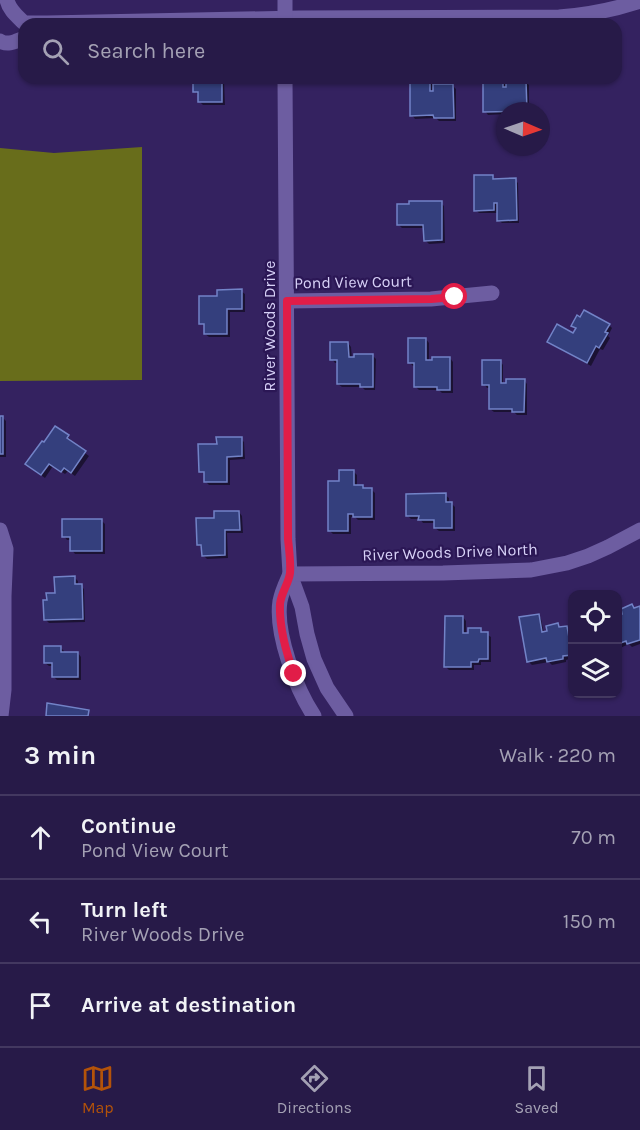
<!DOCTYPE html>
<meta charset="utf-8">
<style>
:root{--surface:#271a48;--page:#332752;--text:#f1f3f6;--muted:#a4a1b4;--line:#433860;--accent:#b45309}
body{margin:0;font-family:Karla,sans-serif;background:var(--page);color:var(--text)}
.controls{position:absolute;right:18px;bottom:18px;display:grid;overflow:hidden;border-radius:12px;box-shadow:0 2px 4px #0004}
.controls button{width:54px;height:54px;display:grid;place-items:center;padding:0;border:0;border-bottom:2px solid var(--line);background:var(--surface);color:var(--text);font:30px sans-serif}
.compass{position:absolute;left:496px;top:102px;width:54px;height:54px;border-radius:50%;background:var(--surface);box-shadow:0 2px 4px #0004;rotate:92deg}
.stop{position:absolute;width:18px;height:18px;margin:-14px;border:4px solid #e11d48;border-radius:50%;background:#fff}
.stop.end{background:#e11d48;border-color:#fff;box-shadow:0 2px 6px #0008}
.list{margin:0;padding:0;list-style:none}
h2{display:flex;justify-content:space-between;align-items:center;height:78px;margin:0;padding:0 24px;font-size:26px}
h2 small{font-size:20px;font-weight:400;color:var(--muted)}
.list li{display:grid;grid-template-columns:39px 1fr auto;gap:18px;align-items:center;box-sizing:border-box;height:84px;padding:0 24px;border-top:2px solid var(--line)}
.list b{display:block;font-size:22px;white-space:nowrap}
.list p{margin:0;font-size:20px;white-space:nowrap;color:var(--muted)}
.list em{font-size:20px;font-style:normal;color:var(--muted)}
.icon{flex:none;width:33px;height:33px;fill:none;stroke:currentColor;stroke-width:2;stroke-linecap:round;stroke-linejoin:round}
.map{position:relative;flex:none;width:640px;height:716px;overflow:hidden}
.search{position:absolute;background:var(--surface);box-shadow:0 2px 4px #0004;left:18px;right:18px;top:18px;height:66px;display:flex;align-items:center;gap:15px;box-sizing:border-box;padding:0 21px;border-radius:18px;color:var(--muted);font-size:22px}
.sheet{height:330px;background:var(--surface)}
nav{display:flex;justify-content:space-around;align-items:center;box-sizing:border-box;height:84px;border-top:2px solid var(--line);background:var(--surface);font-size:16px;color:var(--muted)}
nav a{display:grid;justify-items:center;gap:3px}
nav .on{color:var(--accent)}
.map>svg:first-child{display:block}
</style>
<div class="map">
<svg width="640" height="716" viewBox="0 0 640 716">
<rect width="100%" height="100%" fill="#342260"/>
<polygon fill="#686d1b" points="142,147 142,380 0,381 0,148 54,153"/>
<g fill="#0007">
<polygon points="195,78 239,78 239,80 224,80 225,105 203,105 200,102 198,95 195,91"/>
<polygon points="411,78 432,78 432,85 452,85 456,89 456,121 439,121 436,118 415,119 412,115"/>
<polygon points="484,78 505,78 505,81 525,81 529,85 529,111 505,111 505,114 488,115 485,111"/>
<polygon points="492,177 496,180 515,180 518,183 519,223 502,223 499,220 498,213 479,213 476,210"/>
<polygon points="441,203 444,206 445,243 429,244 425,240 425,228 402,228 399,225"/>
<polygon points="241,291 245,294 245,312 230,312 230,337 209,337 205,334 205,326 200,323"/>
<polygon points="573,325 609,325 612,328 608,336 610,338 603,350 600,349 591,366 553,345 549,342 574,335 577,329"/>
<polygon points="426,339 429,343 429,362 450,358 453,362 453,393 442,393 439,390 419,390 416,387 416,366 413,366 409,362"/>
<polygon points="348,343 351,347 352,359 372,355 376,359 375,390 365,390 362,387 342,387 338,384 338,363 335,363 332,359"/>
<polygon points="500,361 503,365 503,384 524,380 527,384 527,415 517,415 514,412 494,412 490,409 490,388 487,388 484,384"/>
<polygon points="0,418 3,418 6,421 6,457 0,457"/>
<polygon points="55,428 68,437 71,440 70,442 89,456 75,476 68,471 65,474 53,466 45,478 31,468"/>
<polygon points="241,439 244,442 245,459 230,460 230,485 209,485 205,481 205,474 200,471 218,445"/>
<polygon points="354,472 357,475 357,487 362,487 365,490 372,490 375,493 375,520 358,520 355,517 351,517 351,534 333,534 330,531 341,483"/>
<polygon points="445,495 449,498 449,504 452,504 455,507 455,531 439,531 435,528 435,523 423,523 420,519 411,519 408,516"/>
<polygon points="239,512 242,516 243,533 227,533 228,558 207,559 203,555 202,548 198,544"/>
<polygon points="102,521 105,524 105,554 75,554 72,550 72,540 67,540 64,536"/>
<polygon points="75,578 78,581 78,586 81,586 84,589 85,622 49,623 45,619 48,601"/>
<polygon points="640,607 640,644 632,647 629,644 618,649 618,613 619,617"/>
<polygon points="538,615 541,619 544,633 558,625 561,628 566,628 570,631 572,646 572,658 566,660 566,662 552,665 549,662 532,665 529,662"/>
<polygon points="463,617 466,621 466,635 480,630 491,637 491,662 481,662 481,665 474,665 474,670 449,670 446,667"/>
<polygon points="60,647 64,651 64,653 78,653 81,657 81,680 57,680 54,677 54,666 49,666 45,663"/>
</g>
<g fill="#343f7d" stroke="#7283c7" stroke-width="1.5">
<polygon points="193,78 222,78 222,102 198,102 198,92 193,92"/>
<polygon points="410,78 430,78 430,91 433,91 433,84 453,84 454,118 434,118 433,115 410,116"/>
<polygon points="483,78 503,78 503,87 506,87 506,80 526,80 527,111 483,112"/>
<polygon points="474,175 493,175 493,179 516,178 517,220 497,221 497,203 494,203 494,210 474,211"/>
<polygon points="409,201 442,201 442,240 424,241 423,225 397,225 397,204 409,204"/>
<polygon points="242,289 242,309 227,309 227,334 204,334 204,324 199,324 199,296 217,296 217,290"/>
<polygon points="584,310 610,324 605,332 608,333 599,348 596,346 587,363 547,342 557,324 573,333 576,328 571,326 577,315 580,317"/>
<polygon points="408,338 426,338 426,360 432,360 432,357 450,357 450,390 437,390 437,387 414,387 414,363 408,363"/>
<polygon points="330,342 348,342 349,357 354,357 354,354 373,354 373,387 360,387 360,384 337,384 337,360 330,360"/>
<polygon points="482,360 501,360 501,383 506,383 506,379 525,379 524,412 512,412 512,409 489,409 489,385 482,385"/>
<rect x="0" y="416" width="3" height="38"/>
<polygon points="55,426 69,435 67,438 86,451 71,473 64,468 61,472 49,464 41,475 25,464 42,441 44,442"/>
<polygon points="216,437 242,437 242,456 227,457 227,482 204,482 204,472 199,472 198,444 217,444"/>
<polygon points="339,470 354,470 354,485 363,485 363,488 372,488 372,517 353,517 353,514 348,514 348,531 328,531 328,481 339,481"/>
<polygon points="446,493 446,502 452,502 452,528 434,528 434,520 418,520 419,516 406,516 406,494"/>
<polygon points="214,511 239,511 240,530 225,530 225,555 202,556 201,545 197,545 196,518 214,518"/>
<polygon points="62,519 102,519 102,551 70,551 70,537 62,537"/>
<polygon points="75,576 75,584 82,584 83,619 44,620 43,600 47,600 46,593 55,593 54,577"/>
<polygon points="632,604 634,608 640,606 640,640 627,644 626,641 618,644 618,616 622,614 621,609"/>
<polygon points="539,614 542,632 547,631 546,626 558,623 559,627 567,626 572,655 563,656 563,659 547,662 546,658 527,662 519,617"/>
<polygon points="445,616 463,616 463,633 468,633 468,628 481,628 481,632 488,632 488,659 479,659 478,662 471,662 471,667 444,667"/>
<polygon points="44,646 61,646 61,652 78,652 78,677 52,677 52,663 44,663"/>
<polygon points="47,703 89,710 88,716 46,716"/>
</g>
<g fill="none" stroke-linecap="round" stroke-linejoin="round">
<g stroke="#6d5da1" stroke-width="15">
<path d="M 7,0 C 9,10 17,16 24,23 L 47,23 L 299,18 L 559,17 C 587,15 613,10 640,1"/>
<polyline points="285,0 285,24"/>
<path d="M 0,41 C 8,46 16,41 24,38"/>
<polyline points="285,78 288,539 290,574 302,607 307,634 314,659 327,688 346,716"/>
<polyline points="287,301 431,299 492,293"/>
<polyline points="0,530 6,549 4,596 4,690 1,716"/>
<polyline points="290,574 443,573 531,570 567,563 588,556 608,547 640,530"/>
<path d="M 290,574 C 286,583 282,591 280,601 C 275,633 296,689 314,716"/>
</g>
</g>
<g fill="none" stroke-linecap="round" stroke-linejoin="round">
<path stroke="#e11d48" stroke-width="8" d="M 294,674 C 286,652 279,628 280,604 C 281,593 289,583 290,573 C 291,562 289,550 288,539 L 287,301 L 431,299 L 455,297"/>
</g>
<g text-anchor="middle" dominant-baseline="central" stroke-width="4.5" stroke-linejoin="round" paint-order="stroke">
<g font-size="16" fill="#d7d1f7" stroke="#2b1755">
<text transform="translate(353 282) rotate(-1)">Pond View Court</text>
<text transform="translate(269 326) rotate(-90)">River Woods Drive</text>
<text transform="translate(450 552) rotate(-2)">River Woods Drive North</text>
</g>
</g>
</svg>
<div class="controls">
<button><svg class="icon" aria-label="locate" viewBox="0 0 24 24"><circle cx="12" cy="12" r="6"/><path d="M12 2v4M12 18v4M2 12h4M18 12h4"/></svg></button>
<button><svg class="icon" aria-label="layers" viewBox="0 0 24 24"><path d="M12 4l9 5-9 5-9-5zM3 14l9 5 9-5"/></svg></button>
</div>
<svg class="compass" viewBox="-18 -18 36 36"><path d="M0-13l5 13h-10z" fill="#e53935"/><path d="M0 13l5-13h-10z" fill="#a4a1b4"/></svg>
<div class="stop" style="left:455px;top:297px"></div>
<div class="stop end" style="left:294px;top:674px"></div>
<div class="search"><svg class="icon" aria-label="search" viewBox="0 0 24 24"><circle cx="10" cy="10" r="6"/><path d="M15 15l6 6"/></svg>Search here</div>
</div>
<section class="sheet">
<h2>3 min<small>Walk · 220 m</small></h2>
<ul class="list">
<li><svg class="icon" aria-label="ahead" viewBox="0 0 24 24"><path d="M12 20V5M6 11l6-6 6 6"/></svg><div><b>Continue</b><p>Pond View Court</p></div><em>70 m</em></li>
<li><svg class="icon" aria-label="left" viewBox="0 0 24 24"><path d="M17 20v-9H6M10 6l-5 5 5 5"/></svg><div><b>Turn left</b><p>River Woods Drive</p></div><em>150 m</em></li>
<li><svg class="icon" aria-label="arrive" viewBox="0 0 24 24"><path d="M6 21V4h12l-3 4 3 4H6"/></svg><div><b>Arrive at destination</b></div></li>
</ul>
</section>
<nav>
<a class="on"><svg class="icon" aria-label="map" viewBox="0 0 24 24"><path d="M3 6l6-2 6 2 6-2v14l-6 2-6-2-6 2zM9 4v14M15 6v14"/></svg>Map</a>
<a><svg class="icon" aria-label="directions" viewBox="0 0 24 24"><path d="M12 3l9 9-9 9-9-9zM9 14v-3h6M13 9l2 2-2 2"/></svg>Directions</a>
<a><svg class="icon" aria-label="saved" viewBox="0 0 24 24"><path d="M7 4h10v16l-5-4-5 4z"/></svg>Saved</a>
</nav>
